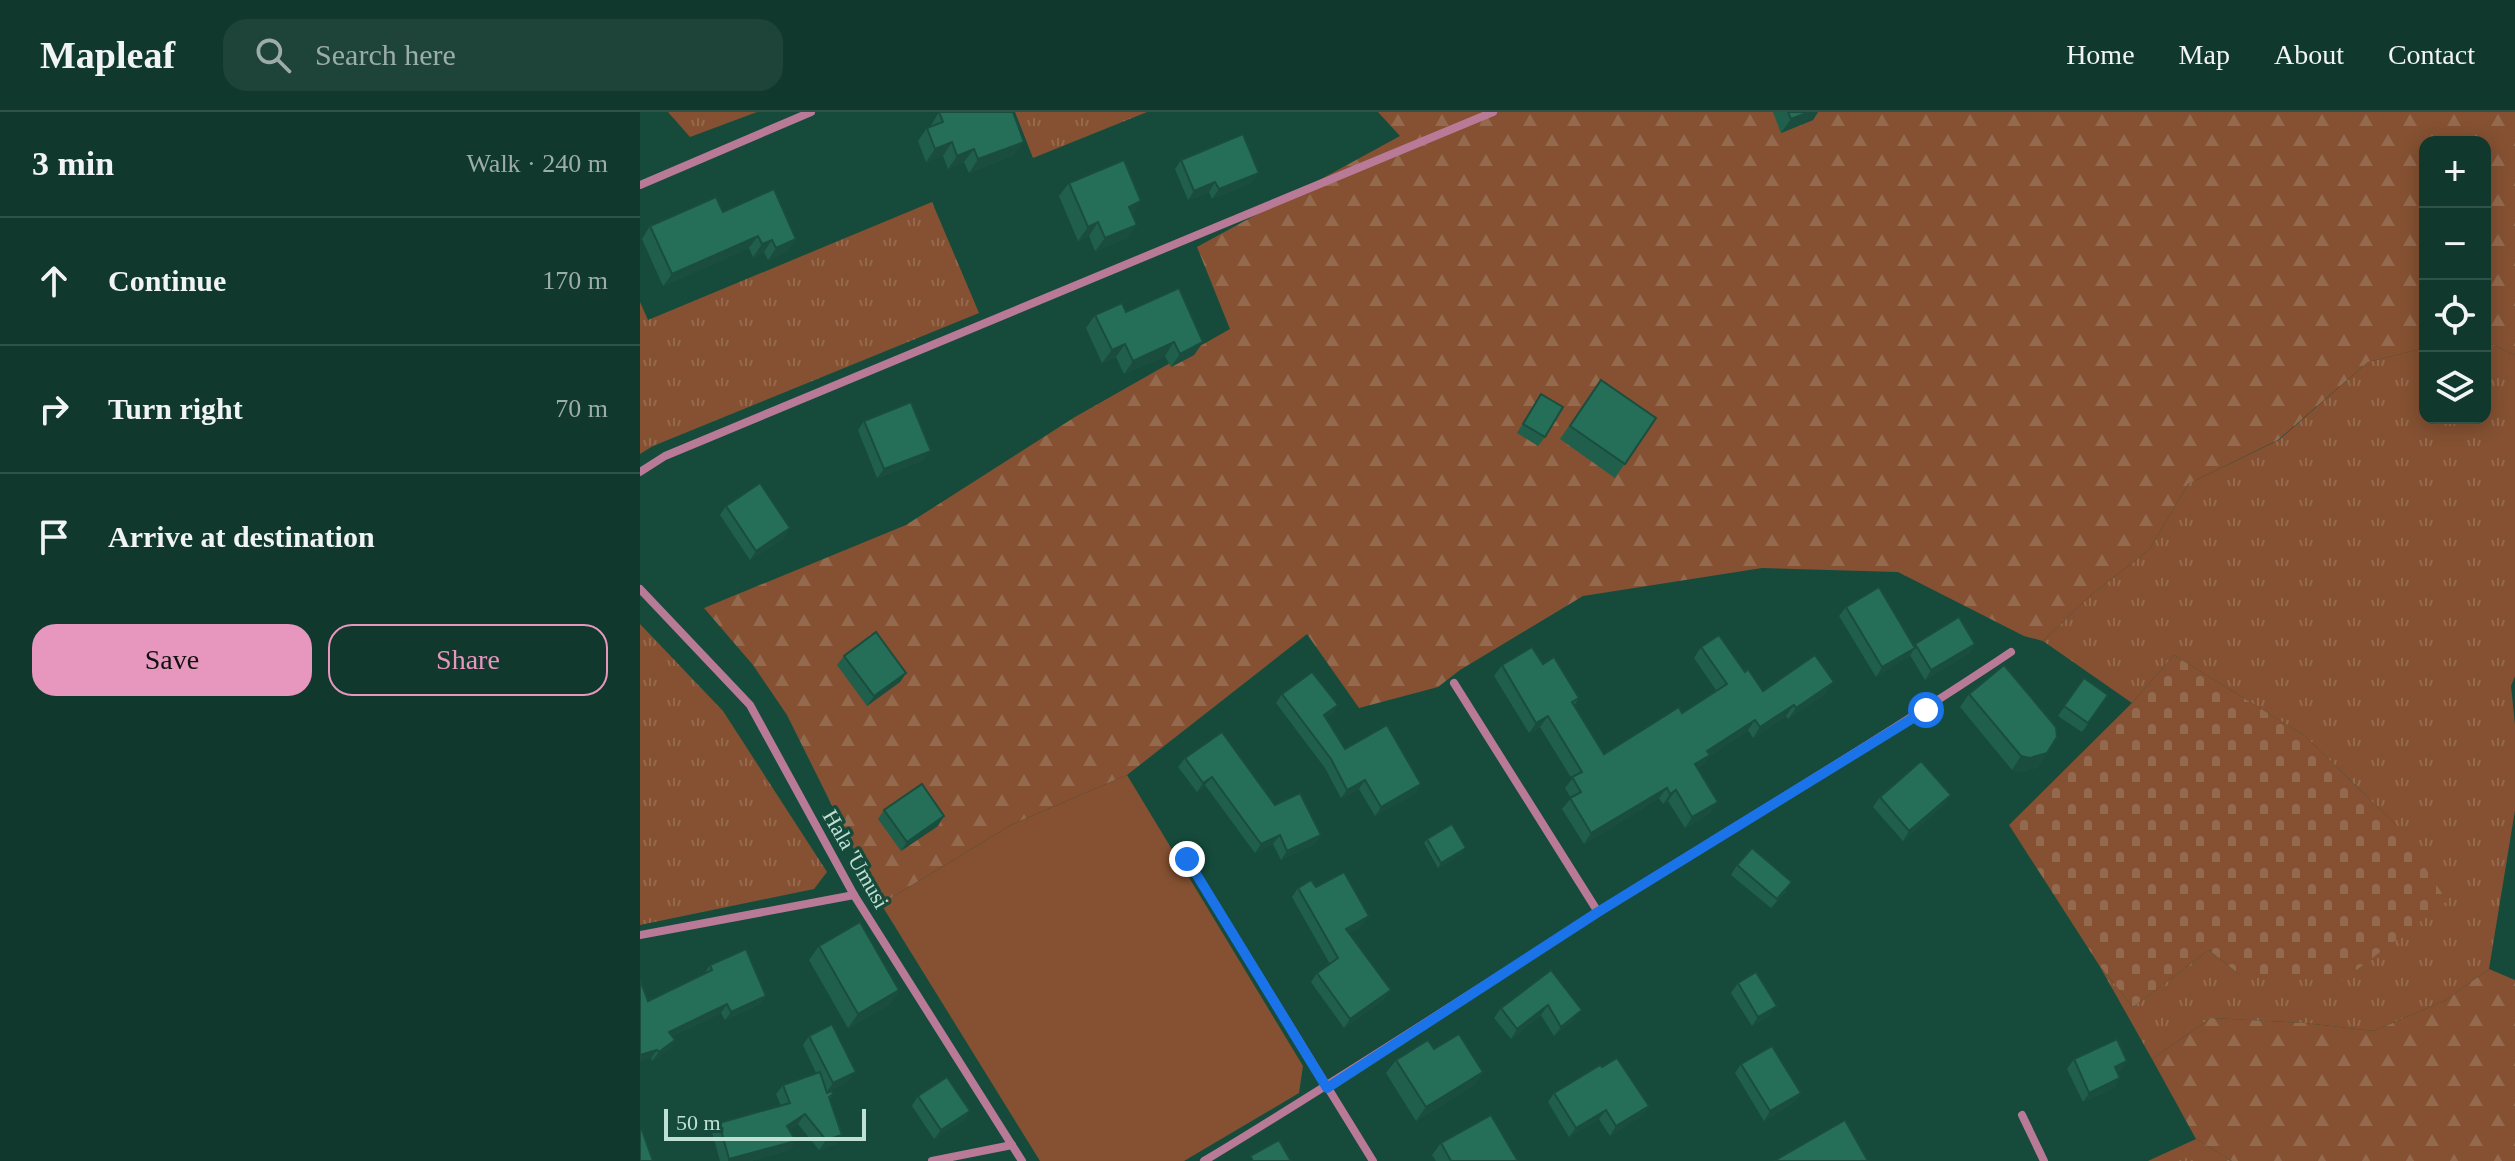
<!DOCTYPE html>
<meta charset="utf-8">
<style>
:root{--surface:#10382d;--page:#1e4339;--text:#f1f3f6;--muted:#9cacaa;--line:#305249;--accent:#e797bd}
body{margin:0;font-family:"Times New Roman",serif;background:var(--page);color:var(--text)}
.controls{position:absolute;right:24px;top:24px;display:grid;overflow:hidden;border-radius:16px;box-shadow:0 4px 20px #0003}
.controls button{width:72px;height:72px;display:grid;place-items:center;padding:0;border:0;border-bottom:2px solid var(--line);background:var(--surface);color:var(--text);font:40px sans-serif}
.scale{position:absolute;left:24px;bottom:20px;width:202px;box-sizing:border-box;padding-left:8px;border:4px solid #bfe0d3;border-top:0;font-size:22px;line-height:28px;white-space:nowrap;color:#bfe0d3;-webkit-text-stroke:6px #164b3c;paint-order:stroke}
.stop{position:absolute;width:24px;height:24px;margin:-18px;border:6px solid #1a73e8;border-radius:50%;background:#fff}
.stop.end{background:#1a73e8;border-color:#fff;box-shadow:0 2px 8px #0008}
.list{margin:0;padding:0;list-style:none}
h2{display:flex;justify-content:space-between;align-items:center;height:104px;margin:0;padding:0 32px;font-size:34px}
h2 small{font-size:26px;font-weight:400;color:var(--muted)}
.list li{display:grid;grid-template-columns:52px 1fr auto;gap:24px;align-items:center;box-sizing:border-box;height:128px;padding:0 32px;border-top:2px solid var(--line)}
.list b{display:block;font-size:30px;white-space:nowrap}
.list em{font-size:26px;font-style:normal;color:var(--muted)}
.actions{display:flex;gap:16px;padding:24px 32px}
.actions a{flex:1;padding:18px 0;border:2px solid var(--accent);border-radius:24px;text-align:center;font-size:28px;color:var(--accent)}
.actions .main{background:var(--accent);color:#111}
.icon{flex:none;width:44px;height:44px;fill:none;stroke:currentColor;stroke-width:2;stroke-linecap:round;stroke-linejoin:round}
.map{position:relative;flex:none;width:1875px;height:1049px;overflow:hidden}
header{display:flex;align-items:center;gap:48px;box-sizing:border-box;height:112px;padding:0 40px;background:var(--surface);border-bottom:2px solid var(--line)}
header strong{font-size:38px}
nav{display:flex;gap:44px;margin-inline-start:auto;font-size:28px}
.search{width:560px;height:72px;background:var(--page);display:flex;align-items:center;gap:20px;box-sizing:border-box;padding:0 28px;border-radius:24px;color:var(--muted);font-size:30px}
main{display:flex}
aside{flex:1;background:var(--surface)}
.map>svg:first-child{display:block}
</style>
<header>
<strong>Mapleaf</strong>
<div class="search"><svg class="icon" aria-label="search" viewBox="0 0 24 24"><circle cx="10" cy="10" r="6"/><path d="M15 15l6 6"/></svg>Search here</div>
<nav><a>Home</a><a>Map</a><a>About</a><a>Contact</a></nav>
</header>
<main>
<aside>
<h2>3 min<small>Walk · 240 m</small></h2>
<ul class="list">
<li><svg class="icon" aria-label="ahead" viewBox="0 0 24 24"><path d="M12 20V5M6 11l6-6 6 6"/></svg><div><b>Continue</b></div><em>170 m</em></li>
<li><svg class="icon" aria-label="right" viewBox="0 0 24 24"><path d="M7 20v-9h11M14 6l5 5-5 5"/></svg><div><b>Turn right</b></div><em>70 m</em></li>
<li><svg class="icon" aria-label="arrive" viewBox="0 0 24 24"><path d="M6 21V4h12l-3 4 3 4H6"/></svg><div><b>Arrive at destination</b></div></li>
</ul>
<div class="actions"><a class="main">Save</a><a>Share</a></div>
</aside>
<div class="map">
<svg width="1875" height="1049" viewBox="0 0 1875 1049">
<defs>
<pattern id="grass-tufts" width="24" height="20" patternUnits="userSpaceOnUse" patternTransform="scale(2)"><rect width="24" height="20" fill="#855132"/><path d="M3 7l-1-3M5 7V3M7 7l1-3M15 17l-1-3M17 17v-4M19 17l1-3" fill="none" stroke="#946a4f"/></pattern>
<pattern id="forest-firs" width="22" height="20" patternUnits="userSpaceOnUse" patternTransform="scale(2)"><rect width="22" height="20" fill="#855132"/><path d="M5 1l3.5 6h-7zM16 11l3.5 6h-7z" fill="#946a4f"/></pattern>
<pattern id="cemetery-stones" width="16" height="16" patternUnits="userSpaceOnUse" patternTransform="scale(2)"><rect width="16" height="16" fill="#855132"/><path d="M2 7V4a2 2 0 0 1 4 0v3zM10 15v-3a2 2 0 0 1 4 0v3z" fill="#946a4f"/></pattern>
</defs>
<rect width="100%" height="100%" fill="#164b3c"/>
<g fill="url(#grass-tufts)">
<polygon points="28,0 117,0 50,25"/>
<polygon points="375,0 507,0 393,46"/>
<polygon points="292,90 339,201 13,334 0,342 0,190 8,208"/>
<polygon points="1845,229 1875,243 1875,564 1871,574 1875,613 1875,698 1849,857 1806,888 1734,919 1665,911 1571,906 1512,947 1459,853 1493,895 1569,838 1600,863 1758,715 1665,624 1534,543 1492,591 1403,529 1452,482 1509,438 1548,372 1639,328 1728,250 1785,236 1785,306 1845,306"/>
<polygon points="0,512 83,599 187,760 174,777 0,813"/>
<polygon points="1556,1027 1592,1049 1508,1049"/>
</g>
<g fill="url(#forest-firs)">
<polygon points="738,0 1875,0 1875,243 1845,229 1845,30 1785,30 1785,236 1728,250 1638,328 1548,372 1509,438 1452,482 1403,529 1384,524 1258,460 1122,456 943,484 820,558 798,575 719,596 667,522 487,663 371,713 241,792 147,603 113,553 64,496 266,413 435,305 590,217 557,135 760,24"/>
<polygon points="1849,857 1875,868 1875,1049 1592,1049 1556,1027 1512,947 1571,906 1665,911 1734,919 1806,888"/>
</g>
<polygon fill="url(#cemetery-stones)" points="1534,543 1665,624 1758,715 1807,789 1702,869 1600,863 1569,838 1493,895 1459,853 1369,713 1492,591"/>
<polygon fill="#855132" points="487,663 663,954 659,981 544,1049 400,1049 241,792 371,713"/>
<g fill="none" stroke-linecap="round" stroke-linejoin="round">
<g stroke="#b97a97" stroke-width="8">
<polyline points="0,73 171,0"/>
<polyline points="0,360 25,344 853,0"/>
<polyline points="0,477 110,593 214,783 382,1049"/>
<polyline points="814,571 958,800"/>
<polyline points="547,747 733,1049"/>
<polyline points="0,823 214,783"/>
<polyline points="1382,1003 1404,1049"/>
<polyline points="292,1049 372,1033"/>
<path d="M 564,1049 C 697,969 826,884 957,801 C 1095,713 1236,631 1371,540"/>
</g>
</g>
<g fill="#205f4c">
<polygon points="299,0 374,43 329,61 324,50 308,57 303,44 286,50 278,29 287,16 290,15"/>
<polygon points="1133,0 1178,0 1173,8 1141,21"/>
<polygon points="541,48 612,70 572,87 569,80 548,88 535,57"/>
<polygon points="429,71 501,89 492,102 487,126 455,139 449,124 438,129 419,84"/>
<polygon points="134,77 148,139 128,148 124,140 113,145 109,136 23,174 2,127 10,114 83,100"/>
<polygon points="486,200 563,230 554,243 531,255 525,244 484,262 476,245 462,251 446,216 455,203"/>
<polygon points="961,268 1016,306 975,366 920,327"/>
<polygon points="901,282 905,325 898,334 877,321"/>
<polygon points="224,309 284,348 237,366 218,318"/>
<polygon points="86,394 144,426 110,448 80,403"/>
<polygon points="1206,495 1274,534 1275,532 1335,532 1329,541 1285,568 1270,543 1236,565 1199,504"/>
<polygon points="1061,535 1105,560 1123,579 1186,581 1148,607 1146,604 1113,626 1108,618 1068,645 1062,653 1058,656 1071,700 1045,716 1028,689 1023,692 1019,686 944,732 922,697 931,686 925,676 932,667 900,615 889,621 854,564 862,553 903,552 939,586 934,593 964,642 1042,601 1076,578 1054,546"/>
<polygon points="204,544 266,561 260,570 227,594 197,553"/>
<polygon points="1444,566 1468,583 1442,620 1418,604"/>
<polygon points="642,582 698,593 692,602 686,606 705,637 781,672 775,681 735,704 719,677 701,686 685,656 636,591"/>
<polygon points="1329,582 1407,641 1398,655 1381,660 1372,658 1320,595"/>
<polygon points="545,646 635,693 681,723 674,732 641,748 633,732 615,741 565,673 557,680 538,655"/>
<polygon points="1240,685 1304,692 1263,729 1233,695"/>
<polygon points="244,698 298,714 261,739 238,707"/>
<polygon points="787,727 822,741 798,756 784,731"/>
<polygon points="1097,753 1146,779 1131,796 1091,763"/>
<polygon points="676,775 723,813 709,821 744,887 704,916 671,870 677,861 690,852 652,785 658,776"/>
<polygon points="179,834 259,878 250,892 208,916 169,848"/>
<polygon points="70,853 126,884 120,892 85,908 81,901 32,924 35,928 29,937 12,949 11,946 8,889 64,862"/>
<polygon points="911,858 935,907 914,924 901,903 871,927 854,906 861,896"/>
<polygon points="1098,871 1130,903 1112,914 1091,881"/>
<polygon points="169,924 209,969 187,980 193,982 190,987 202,1023 196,1032 179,1038 158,1012 149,1018 156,1029 149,1038 110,1049 80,1049 72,1020 79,1011 141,994 136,982 143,973 176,961 163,933"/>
<polygon points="794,937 843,960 834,973 776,1009 746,961 756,948"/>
<polygon points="1434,947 1487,949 1481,958 1477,960 1474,976 1443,990 1427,957"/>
<polygon points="1101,952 1161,981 1154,990 1124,1009 1095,961"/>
<polygon points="962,955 1009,994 1002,1003 970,1024 959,1007 929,1025 908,990 914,981"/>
<polygon points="278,984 330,999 323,1008 294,1027 272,994"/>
<polygon points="801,1031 878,1049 796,1049 792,1043"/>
</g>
<g fill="#1a4d3e">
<polygon points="1169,0 1178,0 1173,8 1141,21 1151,7"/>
<polygon points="312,30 303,44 286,50 295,37"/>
<polygon points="384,30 374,43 329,61 338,47"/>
<polygon points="334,37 324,50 308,57 317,44"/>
<polygon points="619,61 612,70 572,87 579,77"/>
<polygon points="575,70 569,80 548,88 554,79"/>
<polygon points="501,89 492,103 489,95"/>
<polygon points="458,110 449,124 438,129 448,115"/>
<polygon points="497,113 487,126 455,139 465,126"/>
<polygon points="118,124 109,136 23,174 32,162"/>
<polygon points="156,127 148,139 128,148 136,136"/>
<polygon points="132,128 124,140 113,145 122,132"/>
<polygon points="534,230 525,244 484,262 493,249"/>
<polygon points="563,230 554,243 531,255 540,242"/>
<polygon points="485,232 476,245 462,251 472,238"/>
<polygon points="291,339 284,348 237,366 244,357"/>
<polygon points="150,416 144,426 110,448 116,439"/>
<polygon points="1335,532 1329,541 1285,568 1291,558"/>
<polygon points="1275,536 1269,545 1236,565 1242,555"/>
<polygon points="266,561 260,570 227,594 234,584"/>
<polygon points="1194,570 1186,581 1148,607 1156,596"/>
<polygon points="698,593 692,602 678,612 684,603"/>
<polygon points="1154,593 1146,604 1113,626 1120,615"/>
<polygon points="908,604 900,615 889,621 896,611"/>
<polygon points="1115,608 1108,618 1068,645 1062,653 1047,663 1055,652 1067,639"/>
<polygon points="1407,641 1398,655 1381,660 1372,658 1381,644"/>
<polygon points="572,665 565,673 557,680 563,671"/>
<polygon points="725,668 719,677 701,686 707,678"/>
<polygon points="781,672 775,681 735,704 741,695"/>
<polygon points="1027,676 1019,686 944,732 951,721"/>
<polygon points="1036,678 1028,689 1023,692 1030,682"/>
<polygon points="1311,683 1304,692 1263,729 1269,719"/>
<polygon points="1078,690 1071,700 1045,716 1052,705"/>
<polygon points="304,704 298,714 261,739 267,730"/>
<polygon points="640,723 633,732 615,741 621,732"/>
<polygon points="681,723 674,732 641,748 647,739"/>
<polygon points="826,736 822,741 798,756 801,751"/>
<polygon points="729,804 723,813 700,826 706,817"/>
<polygon points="259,878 250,892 208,916 218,902"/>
<polygon points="751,878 744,887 704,916 710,907"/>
<polygon points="126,884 120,892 85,908 91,900"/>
<polygon points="87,892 81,901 23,928 29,920"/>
<polygon points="908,893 901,903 871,927 877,917"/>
<polygon points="1137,894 1130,903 1112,914 1118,905"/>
<polygon points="942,898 935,907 914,924 921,915"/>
<polygon points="35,928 29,937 12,949 19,940"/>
<polygon points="17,938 11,946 0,950 0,943"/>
<polygon points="1487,949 1481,958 1469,964 1475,955"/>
<polygon points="216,960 209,969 186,981 193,971"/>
<polygon points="843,960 834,973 776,1009 786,995"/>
<polygon points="1480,966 1474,976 1443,990 1449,981"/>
<polygon points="1161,981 1154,990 1124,1009 1130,999"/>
<polygon points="1009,994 1002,1003 970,1024 976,1014"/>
<polygon points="966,998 959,1007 929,1025 936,1016"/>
<polygon points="330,999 323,1008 294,1027 301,1018"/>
<polygon points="165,1002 158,1012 141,1024 147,1014"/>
<polygon points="202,1023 196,1032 179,1038 186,1028"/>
<polygon points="156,1029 149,1038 110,1049 88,1049 89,1047"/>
</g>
<g fill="#256e58" stroke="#1a4d3e" stroke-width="2">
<polygon points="299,0 373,0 384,30 338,47 334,37 317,44 312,30 295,37 287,16 303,10"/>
<polygon points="1148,0 1169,0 1151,7"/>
<polygon points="603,22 619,61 579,77 575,70 554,79 541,48"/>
<polygon points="484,48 501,89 489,95 497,113 465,126 458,110 448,115 429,71"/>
<polygon points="134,77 156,127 136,136 132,128 122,132 118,124 32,162 10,114 76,85 83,100"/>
<polygon points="539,176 563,230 540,242 534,230 493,249 485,232 472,238 455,203 482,191 486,200"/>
<polygon points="961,268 1016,306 985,352 930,314"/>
<polygon points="901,282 923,295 905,325 883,312"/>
<polygon points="271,290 291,339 244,357 224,309"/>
<polygon points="120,371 150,416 116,439 86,394"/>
<polygon points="1239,475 1275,536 1242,555 1206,495"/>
<polygon points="1319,505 1335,532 1291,558 1275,532"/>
<polygon points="236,520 266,561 234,584 204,544"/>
<polygon points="1079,523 1105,560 1108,557 1123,579 1175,543 1194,570 1156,596 1154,593 1120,615 1115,608 1067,639 1070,643 1055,652 1078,690 1052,705 1036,678 1030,682 1027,676 951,721 930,686 941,680 932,665 942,660 908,604 896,611 862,553 892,535 903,552 914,545 939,586 932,590 964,642 1039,595 1042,601 1087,572 1061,535"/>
<polygon points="1364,553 1416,615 1417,625 1407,641 1390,646 1381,644 1329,582"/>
<polygon points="672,560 698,593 684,603 705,637 747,613 781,672 741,695 725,668 707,678 691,647 642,582"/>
<polygon points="1444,566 1468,583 1448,611 1424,594"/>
<polygon points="582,620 635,693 660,681 681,723 647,739 640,723 621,732 572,665 563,671 545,646"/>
<polygon points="1281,649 1311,683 1269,719 1240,685"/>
<polygon points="282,672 304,704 267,730 244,698"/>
<polygon points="812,712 826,736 801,751 787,727"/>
<polygon points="1112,736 1152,770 1137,787 1097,753"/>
<polygon points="704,760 729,804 706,817 751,878 710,907 677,861 698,846 658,776 671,768 676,775"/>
<polygon points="220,810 259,878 218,902 179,834"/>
<polygon points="106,837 126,884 91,900 87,892 29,920 35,928 19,940 17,938 0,943 0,868 8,889 72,858 70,853"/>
<polygon points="911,858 942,898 921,915 908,893 877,917 861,896"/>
<polygon points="1116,860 1137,894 1118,905 1098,871"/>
<polygon points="192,912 216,960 193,971 169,924"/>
<polygon points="819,922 843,960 786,995 756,948 788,928 794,937"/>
<polygon points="1477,927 1487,949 1475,955 1480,966 1449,981 1434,947"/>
<polygon points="1132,934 1161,981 1130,999 1101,952"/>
<polygon points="977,946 1009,994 976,1014 966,998 936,1016 914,981 960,953 962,955"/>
<polygon points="180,960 187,981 192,979 193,982 189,985 202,1023 186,1028 165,1002 147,1014 156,1029 89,1047 79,1011 150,991 143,973"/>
<polygon points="307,965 330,999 301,1018 278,984"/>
<polygon points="851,1003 878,1049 811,1049 801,1031"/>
<polygon points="1205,1008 1228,1049 1134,1049"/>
<polygon points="2,1018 13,1049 0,1049 0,1019"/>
<polygon points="639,1028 651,1049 613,1049 610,1044"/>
</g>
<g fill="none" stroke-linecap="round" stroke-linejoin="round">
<polyline stroke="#1a73e8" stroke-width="10" points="547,747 687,976 958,800 1286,598"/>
</g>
<g text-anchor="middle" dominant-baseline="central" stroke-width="7" stroke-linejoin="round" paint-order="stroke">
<g font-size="22" fill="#bfe0d3" stroke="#164b3c">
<text transform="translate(216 747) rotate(60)">Hala 'Umusi</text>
</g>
</g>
</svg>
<div class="controls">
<button>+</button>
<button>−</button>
<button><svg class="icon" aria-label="locate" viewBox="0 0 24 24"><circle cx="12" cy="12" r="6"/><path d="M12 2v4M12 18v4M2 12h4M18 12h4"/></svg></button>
<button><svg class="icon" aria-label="layers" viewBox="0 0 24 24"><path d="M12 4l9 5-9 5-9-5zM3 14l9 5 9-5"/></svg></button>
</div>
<div class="scale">50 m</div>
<div class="stop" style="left:1286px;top:598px"></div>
<div class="stop end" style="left:547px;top:747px"></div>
</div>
</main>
